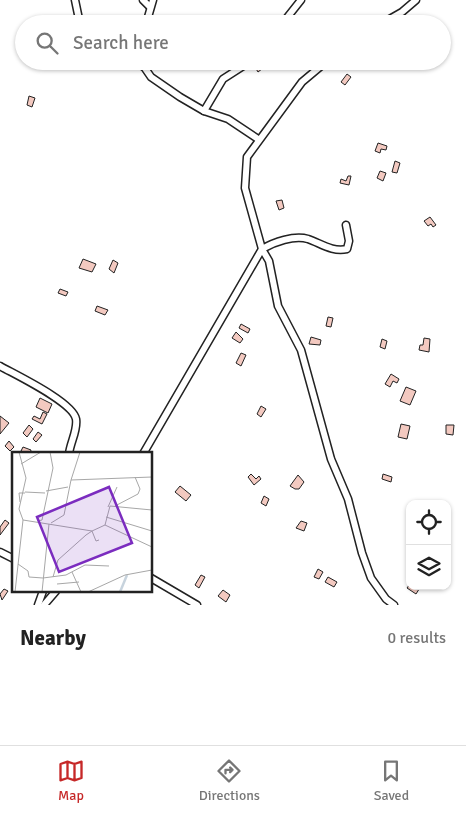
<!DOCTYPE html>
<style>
:root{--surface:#fff;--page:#f2f2f2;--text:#222;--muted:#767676;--line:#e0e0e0;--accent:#c62828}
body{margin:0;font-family:Signika,sans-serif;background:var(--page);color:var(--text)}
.controls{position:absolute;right:15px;bottom:15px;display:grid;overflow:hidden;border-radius:10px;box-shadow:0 1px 4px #0004}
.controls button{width:45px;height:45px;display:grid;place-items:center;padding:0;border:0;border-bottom:1px solid var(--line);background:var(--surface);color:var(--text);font:25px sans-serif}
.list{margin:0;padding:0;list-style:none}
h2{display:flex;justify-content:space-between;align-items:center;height:65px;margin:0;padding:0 20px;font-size:21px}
h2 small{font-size:16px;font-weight:400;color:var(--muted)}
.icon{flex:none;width:28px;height:28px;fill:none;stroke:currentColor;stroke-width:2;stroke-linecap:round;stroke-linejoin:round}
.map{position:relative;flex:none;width:466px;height:605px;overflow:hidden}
.search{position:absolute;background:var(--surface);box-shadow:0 1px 4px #0004;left:15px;right:15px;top:15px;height:55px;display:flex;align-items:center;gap:12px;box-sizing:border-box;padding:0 18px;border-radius:28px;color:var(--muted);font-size:19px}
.sheet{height:140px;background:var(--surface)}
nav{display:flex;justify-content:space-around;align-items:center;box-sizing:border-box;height:70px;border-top:1px solid var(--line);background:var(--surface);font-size:14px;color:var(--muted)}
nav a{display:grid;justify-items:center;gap:2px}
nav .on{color:var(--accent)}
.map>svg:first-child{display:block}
</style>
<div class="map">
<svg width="466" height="605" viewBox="0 0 466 605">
<rect width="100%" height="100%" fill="#fff"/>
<g fill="#f3c9c0" stroke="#222">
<polygon points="192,16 196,19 193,24 188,24"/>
<polygon points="264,61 267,65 258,72 255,67"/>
<polygon points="347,74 351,77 345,85 341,82"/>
<polygon points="29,96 35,98 32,107 27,105"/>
<polygon points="378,143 387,146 386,150 381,149 380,153 375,151"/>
<polygon points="395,161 400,163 397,173 392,172"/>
<polygon points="380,171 386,173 383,181 377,178"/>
<polygon points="348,176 351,176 349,185 340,183 341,179 346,181"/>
<polygon points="282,200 284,208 279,210 276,201"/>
<polygon points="430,217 436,225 433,227 431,224 428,226 424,221"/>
<polygon points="83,259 96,264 92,272 79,268"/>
<polygon points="113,260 118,263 114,273 109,269"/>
<polygon points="60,289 68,292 66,296 58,293"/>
<polygon points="97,306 108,310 105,315 95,311"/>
<polygon points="328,317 333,318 331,327 326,326"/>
<polygon points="241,324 250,329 248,333 239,328"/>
<polygon points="236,332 243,339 240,343 232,338"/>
<polygon points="311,337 321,340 320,345 309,344"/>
<polygon points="424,338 430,339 429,352 419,350 420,345 423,345"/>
<polygon points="382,339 387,341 385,349 380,347"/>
<polygon points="241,353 246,355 241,366 236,363"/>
<polygon points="391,374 399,379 397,383 393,381 390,387 385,384"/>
<polygon points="406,387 416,391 410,405 400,401"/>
<polygon points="40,398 52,404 48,413 36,407"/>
<polygon points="261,406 266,409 261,417 257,414"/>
<polygon points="43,412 47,414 42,424 32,419 34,416 40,419"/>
<polygon points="0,416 9,423 0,434"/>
<polygon points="401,424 410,426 407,439 398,437"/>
<polygon points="29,425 33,429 27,437 23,433"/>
<polygon points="446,425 454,425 453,435 446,434"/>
<polygon points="38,432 42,435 36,442 33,439"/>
<polygon points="9,441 14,447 10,451 5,446"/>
<polygon points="23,447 31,450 30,454 21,451"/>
<polygon points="251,474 256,479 259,476 261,479 254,485 248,477"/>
<polygon points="383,474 392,477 391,482 382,479"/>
<polygon points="298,475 304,482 299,489 295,489 290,486"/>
<polygon points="180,486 191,495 186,501 175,492"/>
<polygon points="264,496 269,499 266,506 261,503"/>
<polygon points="5,520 9,523 0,535 0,527"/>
<polygon points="301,521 307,523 304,531 296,528"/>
<polygon points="318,569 323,572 319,579 314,577"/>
<polygon points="201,575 205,577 199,588 195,585"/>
<polygon points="328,577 337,582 334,587 325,582"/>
<polygon points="410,584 410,586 421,586 416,594 407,588"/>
<polygon points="4,589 8,591 2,600 0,594"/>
<polygon points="223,590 230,595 226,602 218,596"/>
</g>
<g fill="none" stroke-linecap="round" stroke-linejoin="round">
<g stroke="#222" stroke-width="9">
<g id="minor">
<polyline points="75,0 80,24"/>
<polyline points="143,0 150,7"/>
<polyline points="146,24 153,0"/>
<polyline points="282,24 301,0"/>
<polyline points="381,24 402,12 416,0"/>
<polyline points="128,61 142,66"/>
<polyline points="140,61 151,77 180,97 204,111 228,119 258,139"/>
<polyline points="204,111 223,79 251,61"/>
<path d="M 346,225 L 349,241 L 347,249 C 332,252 322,244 308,239 C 294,235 274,242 262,249 L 269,261 L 278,306 L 301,350 L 331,459 L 348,499 L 362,553 L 371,578 L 386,599 L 394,605"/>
<path d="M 0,366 C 16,375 73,402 76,419 C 78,430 70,443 69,454"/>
<polyline points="143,454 262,249 245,188 247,157 302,82 327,61"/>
<polyline points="0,552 14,559"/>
<polyline points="151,578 197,605"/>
<polyline points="38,605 43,591"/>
<polyline points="44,605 56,591"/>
</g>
</g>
<use href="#minor" stroke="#fff" stroke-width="6"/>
</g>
<g transform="translate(12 452)">
<rect width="140" height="140" fill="#fff"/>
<path fill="none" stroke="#c7d3dd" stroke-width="2.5" d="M 108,140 L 115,123"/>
<path fill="none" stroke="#a7a7a7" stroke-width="1" d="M 9,12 L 29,0M 59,28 L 68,0M 34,39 L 56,35M 13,40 L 33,41M 8,50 L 7,41 L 13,41M 103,54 L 126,42 L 128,37 L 123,25M 96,55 L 105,35M 94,65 L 140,79M 11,68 L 80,79 L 93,73 L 140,95M 26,69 L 30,68 L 41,16 L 38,0M 39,71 L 52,63 L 59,28 L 140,25M 93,73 L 98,54 L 140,58M 6,112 L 16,119 L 17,125 L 31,126 L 54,123 L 73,113 L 97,114M 60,120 L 69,140M 41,125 L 46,108 L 74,83 L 80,79 L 84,89 L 87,88M 45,132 L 67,130M 3,140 L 11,68 L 7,57 L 14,26 L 7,0M 30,140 L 37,72M 76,140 L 113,123 L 140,118"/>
<path fill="#7b2cbf" fill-opacity="0.15" stroke="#7b2cbf" stroke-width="2.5" d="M 97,35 L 120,91 L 47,120 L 25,65 Z"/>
<rect width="140" height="140" fill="none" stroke="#222" stroke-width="2.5"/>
</g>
</svg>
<div class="controls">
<button><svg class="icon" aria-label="locate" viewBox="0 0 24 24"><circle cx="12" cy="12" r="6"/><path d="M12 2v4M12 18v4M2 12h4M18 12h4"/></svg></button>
<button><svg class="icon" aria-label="layers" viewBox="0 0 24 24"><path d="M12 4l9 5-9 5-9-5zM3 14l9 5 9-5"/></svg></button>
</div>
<div class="search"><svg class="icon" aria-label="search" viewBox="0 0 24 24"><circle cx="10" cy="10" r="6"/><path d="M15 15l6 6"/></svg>Search here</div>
</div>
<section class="sheet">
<h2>Nearby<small>0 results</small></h2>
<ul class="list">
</ul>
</section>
<nav>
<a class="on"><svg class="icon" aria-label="map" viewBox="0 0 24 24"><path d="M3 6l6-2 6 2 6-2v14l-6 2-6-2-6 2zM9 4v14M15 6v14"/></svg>Map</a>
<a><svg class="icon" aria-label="directions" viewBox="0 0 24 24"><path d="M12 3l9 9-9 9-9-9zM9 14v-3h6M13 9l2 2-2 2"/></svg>Directions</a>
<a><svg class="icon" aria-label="saved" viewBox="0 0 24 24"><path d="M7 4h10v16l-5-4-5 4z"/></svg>Saved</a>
</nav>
